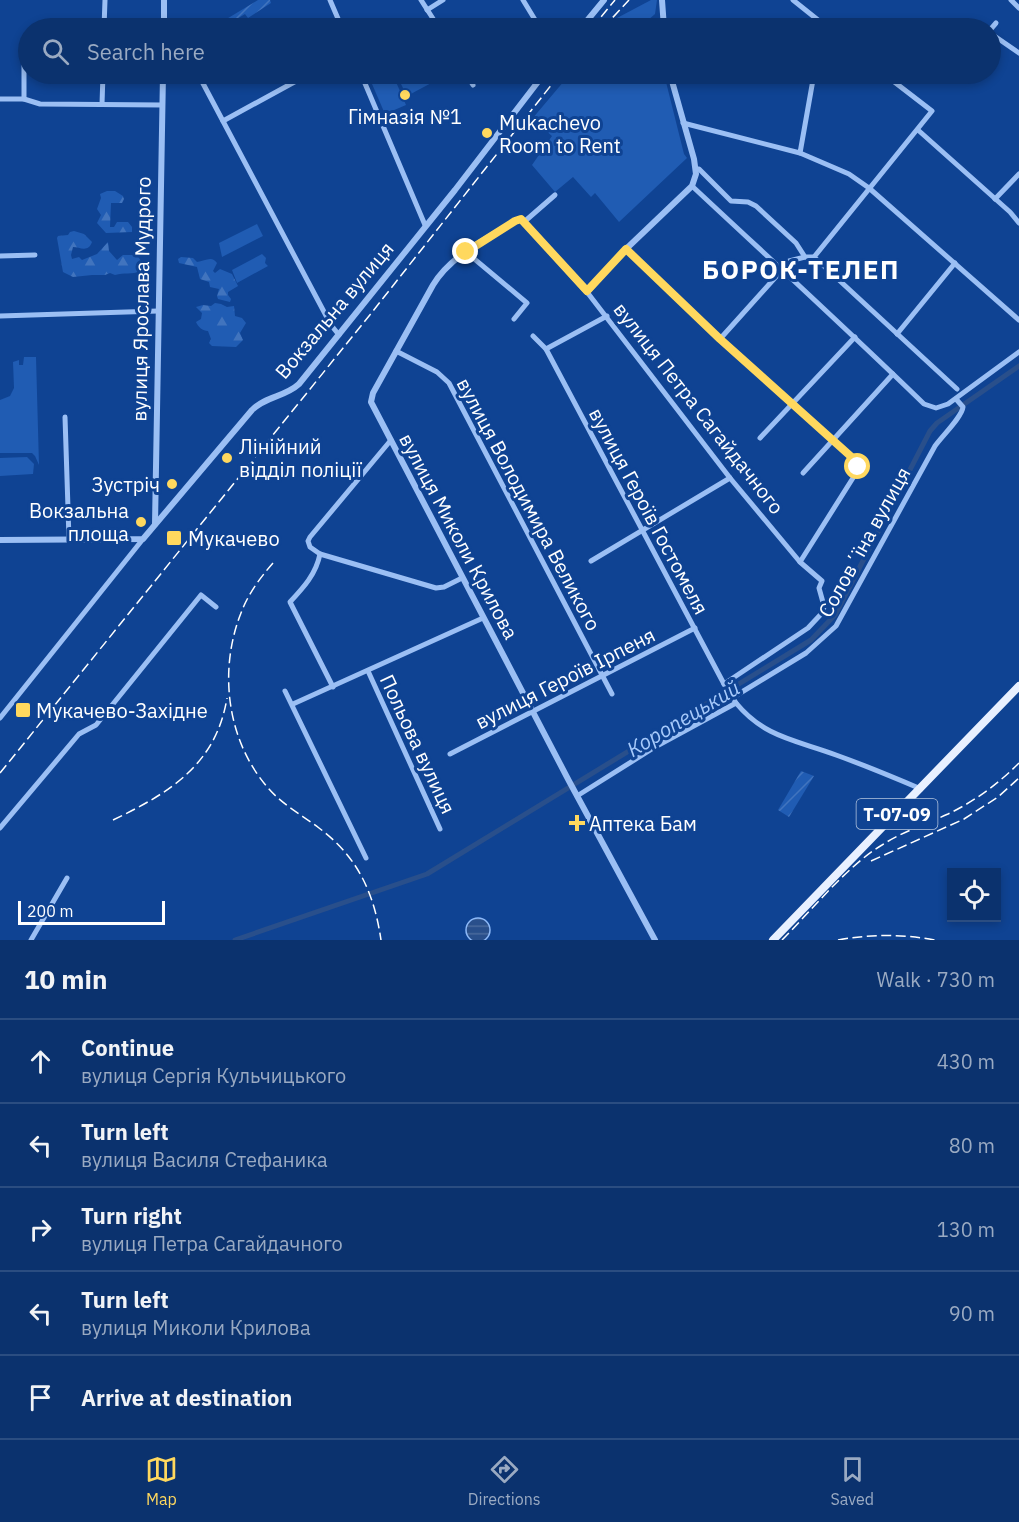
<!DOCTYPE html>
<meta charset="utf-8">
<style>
:root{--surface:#0b326e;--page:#193e76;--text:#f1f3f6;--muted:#9aaac2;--line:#2b4d81;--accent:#ffd85e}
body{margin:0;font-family:"IBM Plex Sans",sans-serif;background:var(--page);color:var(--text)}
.controls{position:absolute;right:18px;bottom:18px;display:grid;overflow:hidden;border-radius:0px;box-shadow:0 3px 9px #0003}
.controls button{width:54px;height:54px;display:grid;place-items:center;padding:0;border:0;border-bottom:2px solid var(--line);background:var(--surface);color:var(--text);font:30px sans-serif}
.scale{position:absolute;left:18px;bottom:15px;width:147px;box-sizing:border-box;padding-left:6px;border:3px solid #fff;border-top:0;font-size:16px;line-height:21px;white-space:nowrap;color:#fff;-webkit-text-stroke:4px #0f4393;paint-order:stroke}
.stop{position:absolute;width:18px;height:18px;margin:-14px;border:4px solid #ffd85e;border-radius:50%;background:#fff}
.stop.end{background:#ffd85e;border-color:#fff;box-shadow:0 2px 6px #0008}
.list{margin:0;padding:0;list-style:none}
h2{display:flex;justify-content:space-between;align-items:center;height:78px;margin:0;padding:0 24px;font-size:26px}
h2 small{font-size:20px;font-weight:400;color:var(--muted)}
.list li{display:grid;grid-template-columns:39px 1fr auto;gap:18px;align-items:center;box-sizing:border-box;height:84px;padding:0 24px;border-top:2px solid var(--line)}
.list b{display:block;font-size:22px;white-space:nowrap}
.list p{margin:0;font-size:20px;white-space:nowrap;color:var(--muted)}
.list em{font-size:20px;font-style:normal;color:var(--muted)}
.icon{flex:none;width:33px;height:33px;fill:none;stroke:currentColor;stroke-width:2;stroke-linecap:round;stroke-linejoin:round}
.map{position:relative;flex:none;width:1019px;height:940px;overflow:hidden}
.search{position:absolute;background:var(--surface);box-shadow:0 3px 9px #0003;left:18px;right:18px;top:18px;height:66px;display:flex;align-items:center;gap:15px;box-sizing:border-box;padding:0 21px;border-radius:33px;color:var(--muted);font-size:22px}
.sheet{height:498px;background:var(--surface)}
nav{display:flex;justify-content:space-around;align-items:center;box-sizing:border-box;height:84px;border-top:2px solid var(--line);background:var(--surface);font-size:16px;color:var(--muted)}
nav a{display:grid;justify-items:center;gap:3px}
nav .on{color:var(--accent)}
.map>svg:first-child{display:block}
</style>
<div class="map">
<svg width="1019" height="940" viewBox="0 0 1019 940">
<defs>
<pattern id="forest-firs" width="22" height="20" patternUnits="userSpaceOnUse" patternTransform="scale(1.5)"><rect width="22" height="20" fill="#205cb3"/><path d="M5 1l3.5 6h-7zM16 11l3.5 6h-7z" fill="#4174be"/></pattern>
<pattern id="garden-furrows" width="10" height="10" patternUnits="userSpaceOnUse" patternTransform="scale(1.5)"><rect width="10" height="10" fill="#205cb3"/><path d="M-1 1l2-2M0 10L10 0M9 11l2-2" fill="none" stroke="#4174be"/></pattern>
<pattern id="water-rules" width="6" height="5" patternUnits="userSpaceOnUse" patternTransform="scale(1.5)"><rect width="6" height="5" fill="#294f8b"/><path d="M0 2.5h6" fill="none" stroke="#49699c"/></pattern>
</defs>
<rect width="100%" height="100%" fill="#0f4393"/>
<g fill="#205cb3">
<polygon points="651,0 657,0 655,14 639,28 608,28 617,18"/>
<polygon points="411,74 431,74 435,81 407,96 399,80"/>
<polygon points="570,74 664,74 684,154 687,158 619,222 595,193 591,197 573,177 555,192 532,165 552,136 532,119"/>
<polygon points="393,75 406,105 385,114 372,84"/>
<polygon points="257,224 263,236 222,257 219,243"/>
<polygon points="262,254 266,258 265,263 268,266 237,283 232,270"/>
<polygon points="24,357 36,357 39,465 35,456 32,453 0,453 0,400 10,396 14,388 13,362 19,360 19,365 23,365"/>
<polygon points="27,457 34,464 33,474 0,476 0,458"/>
</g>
<g fill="url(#forest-firs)">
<polygon points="107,191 115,191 123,196 124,199 122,203 111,203 110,227 114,227 117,222 128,222 132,227 132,232 106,233 97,223 101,215 97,209 101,198 100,194"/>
<path d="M 74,231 L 84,234 L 92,242 C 88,253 80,247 73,247 L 71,255 L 72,259 L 79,257 L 82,260 L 97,254 L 108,242 L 109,251 L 117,260 L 123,255 L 137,255 L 141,261 L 141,271 C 131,275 124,272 115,275 L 110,273 L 105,275 L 92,275 L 73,277 L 63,272 L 57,238 L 58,236 L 68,235 L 70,232 Z"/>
<path d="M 181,257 L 193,258 L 197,262 C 205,261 212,255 217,263 L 213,271 L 215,273 L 220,269 L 232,274 L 238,286 L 228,292 L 228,295 L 231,299 L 230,302 L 218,299 L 217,296 L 219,289 L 210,287 L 209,282 L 200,279 L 197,267 L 179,263 L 178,259 Z"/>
<path d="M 215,303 L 221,304 L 227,307 L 234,306 L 235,316 L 242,318 L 246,323 L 240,333 L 243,340 L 236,347 L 212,346 L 209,343 L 211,339 L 208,331 C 203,331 198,327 196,322 L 201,319 L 202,313 L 196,307 L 203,305 L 211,306 Z"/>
</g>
<g fill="url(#garden-furrows)">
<polygon points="258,0 270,0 271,3 248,18 245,14 222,28 220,23"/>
<polygon points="801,771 814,776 789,817 778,810"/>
</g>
<circle fill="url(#water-rules)" stroke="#8db9f8" stroke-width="1.5" cx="478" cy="930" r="12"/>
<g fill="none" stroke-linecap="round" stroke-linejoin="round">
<polyline stroke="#294f8b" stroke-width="5" points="235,940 427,874 811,640 835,615 930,431 937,423 1019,366"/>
<g stroke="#9bbff4" stroke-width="5">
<polyline points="330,0 342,28"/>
<polyline points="421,0 439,28"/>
<polyline points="523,0 540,28"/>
<polyline points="793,0 828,28"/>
<polyline points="1011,0 1019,8"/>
<polyline points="427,10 443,0"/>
<polyline points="164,22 173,28"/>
<polyline points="104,28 105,0"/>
<polyline points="990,30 996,23"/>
<polyline points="990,33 1019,53"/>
<polyline points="24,60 24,99"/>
<polyline points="198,74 331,325 339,335"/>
<polyline points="361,74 425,225"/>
<polyline points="466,74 473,85"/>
<polyline points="0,99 24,99 40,104 162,105"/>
<polyline points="102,104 103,74"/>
<polyline points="223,121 309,74"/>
<polyline points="683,123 800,153 814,74"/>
<polyline points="918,130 1010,212 1019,223"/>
<polyline points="800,153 849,174 869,188 1019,320"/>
<polyline points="696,169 699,169 731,201 748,202 756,206 796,243 805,257 814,257 957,389"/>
<path d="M 692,186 C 769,258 848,330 924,404 L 936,408 L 948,404 L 1019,352"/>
<polyline points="995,199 1019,174"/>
<polyline points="524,222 555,195"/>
<polyline points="626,249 720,339 858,464 858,470 800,562"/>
<polyline points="466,252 527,303 514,319"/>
<polyline points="0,256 35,255"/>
<polyline points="814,257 932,111 884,74"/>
<polyline points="780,268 789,261 805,257"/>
<polyline points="587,292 730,478 800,562 822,581 819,588 824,606 823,612 808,628 724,684"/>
<polyline points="0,316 158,311"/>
<polyline points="897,334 955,263"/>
<polyline points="533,336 546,349 724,684 736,703"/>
<polyline points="720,339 782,270"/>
<polyline points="546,349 607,316"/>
<polyline points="396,351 437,372 449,383 612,694"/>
<polyline points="65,417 69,539"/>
<polyline points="760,438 855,337"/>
<polyline points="391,440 310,537 308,541 310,547 320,554 436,588 444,587 462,578"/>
<polyline points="803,473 893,374"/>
<path d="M 320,554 C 316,574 304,587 290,602 L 333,687"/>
<polyline points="591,561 730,478"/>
<polyline points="368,671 440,829"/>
<polyline points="285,691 366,858"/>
<path d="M 732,698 L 806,653 L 836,626 L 935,446 C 942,436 962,417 963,407 L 956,399"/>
<polyline points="293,704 483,618"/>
<polyline points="0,718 143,539"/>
<polyline points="450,754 695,628"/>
<path d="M 577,796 L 655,747 L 736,703 C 765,738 796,740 836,755 C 864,765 893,777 921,789"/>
<polyline points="0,828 79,734 96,725 201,595 216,607"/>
<polyline points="31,940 67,878"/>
</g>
<g stroke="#9bbff4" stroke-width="6">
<polyline points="662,0 664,28"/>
<polyline points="164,28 164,0"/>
<polyline points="581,28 604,0"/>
<polyline points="155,524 163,74"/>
<path d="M 0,540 L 143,539 L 252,410 C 266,396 285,397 299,384 L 455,190 L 544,74"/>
<path d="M 655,940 L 569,781 L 371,402 L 373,393 L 433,285 C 451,255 487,239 515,221 L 521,219 L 587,292 L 626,249 L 692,186 L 696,174 L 694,159 L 670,74"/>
</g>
<polyline stroke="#e8f0ff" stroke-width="8" points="773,940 1019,686"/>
<g stroke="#fff" stroke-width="1.5" stroke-dasharray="10 4.5" stroke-linecap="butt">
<polyline points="592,28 615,0"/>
<polyline points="603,28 629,0"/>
<path d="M 273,563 C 260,578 248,594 241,613 C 218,671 227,742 269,789 C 283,805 302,815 319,828 C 358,857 374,893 381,940"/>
<polyline points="0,773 373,311 560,74"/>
<path d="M 113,820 C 169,793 216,765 227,698"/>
<polyline points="871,861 964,819 998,797 1019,778"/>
<path d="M 782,940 C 811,911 847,866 882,845 C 902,832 926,824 948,814 C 975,801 998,784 1019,763"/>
<path d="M 838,940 C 871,934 902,934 935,940"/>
</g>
</g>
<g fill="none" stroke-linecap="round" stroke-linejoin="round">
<polyline stroke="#ffd85e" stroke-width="8" points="466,252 515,221 521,219 587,291 626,249 720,339 856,461 858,467"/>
</g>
<g fill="#ffd85e" stroke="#0f4393" stroke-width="2">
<circle cx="405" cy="95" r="6"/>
<circle cx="487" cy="133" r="6"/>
<circle cx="227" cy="458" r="6"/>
<circle cx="172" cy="484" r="6"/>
<circle cx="141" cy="522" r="6"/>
<rect x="166" y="530" width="16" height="16" rx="3"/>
<rect x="15" y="702" width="16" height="16" rx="3"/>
<path d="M574 814h6v6h6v6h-6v6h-6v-6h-6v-6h6z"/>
</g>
<g text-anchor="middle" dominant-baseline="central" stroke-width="6" stroke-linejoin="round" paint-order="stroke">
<rect fill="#0f4393" stroke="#b7c7df" stroke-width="1.5" x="856.5" y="799" width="81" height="30" rx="4.5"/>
<g font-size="18" font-weight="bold" fill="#fff">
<text x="897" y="814">Т-07-09</text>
</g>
<g font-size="20" fill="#fff" stroke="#0f4393" text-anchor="start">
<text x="405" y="116" text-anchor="middle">Гімназія №1</text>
<text x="499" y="122">Mukachevo<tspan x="499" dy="23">Room to Rent</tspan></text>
<text x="239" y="446">Лінійний<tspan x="239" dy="23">відділ поліції</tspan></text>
<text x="160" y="484" text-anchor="end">Зустріч</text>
<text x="129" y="510" text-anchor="end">Вокзальна<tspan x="129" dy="23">площа</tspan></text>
<text x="188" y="538">Мукачево</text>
<text x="36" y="710">Мукачево-Західне</text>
<text x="589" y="823">Аптека Бам</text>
</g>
<g font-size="20" fill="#fff" stroke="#0f4393">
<text transform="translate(141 299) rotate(-89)">вулиця Ярослава Мудрого</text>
<text transform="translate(334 310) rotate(-50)">Вокзальна вулиця</text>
<text transform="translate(699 408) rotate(52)">вулиця Петра Сагайдачного</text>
<text transform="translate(529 504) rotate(62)">вулиця Володимира Великого</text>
<text transform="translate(649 511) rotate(62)">вулиця Героїв Гостомеля</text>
<text transform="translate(459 536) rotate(62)">вулиця Миколи Крилова</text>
<text transform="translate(864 542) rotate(-61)">Соловʼїна вулиця</text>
<text transform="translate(565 678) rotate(-27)">вулиця Героїв Ірпеня</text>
<text transform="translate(418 744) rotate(65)">Польова вулиця</text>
</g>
<g font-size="21" font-style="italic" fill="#a7cafb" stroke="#0f4393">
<text transform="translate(683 718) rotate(-31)">Коропецький</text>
</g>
<g font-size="26" font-weight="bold" letter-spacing="1.5" fill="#fff" stroke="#0f4393">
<text x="801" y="269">БОРОК-ТЕЛЕП</text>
</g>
</g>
</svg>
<div class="controls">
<button><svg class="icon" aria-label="locate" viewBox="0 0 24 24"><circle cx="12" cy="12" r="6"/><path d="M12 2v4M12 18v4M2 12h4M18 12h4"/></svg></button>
</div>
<div class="scale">200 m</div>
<div class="stop" style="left:858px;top:467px"></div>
<div class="stop end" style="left:466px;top:252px"></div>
<div class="search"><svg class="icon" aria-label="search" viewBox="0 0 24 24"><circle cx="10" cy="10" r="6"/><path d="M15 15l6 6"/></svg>Search here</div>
</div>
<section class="sheet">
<h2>10 min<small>Walk · 730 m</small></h2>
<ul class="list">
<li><svg class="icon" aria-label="ahead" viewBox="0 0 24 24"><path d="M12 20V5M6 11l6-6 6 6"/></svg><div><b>Continue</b><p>вулиця Сергія Кульчицького</p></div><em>430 m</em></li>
<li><svg class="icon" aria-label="left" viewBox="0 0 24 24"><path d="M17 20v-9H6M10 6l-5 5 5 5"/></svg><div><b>Turn left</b><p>вулиця Василя Стефаника</p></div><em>80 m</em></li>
<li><svg class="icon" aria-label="right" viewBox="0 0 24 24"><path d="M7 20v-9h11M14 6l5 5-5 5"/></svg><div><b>Turn right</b><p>вулиця Петра Сагайдачного</p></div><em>130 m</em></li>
<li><svg class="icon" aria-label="left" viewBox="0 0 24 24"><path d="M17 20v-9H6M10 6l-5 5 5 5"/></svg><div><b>Turn left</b><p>вулиця Миколи Крилова</p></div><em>90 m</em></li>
<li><svg class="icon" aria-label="arrive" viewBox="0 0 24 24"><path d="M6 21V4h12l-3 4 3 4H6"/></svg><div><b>Arrive at destination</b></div></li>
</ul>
</section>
<nav>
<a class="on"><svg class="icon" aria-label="map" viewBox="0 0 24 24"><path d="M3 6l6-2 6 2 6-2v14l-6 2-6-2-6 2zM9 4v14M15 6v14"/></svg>Map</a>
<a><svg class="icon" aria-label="directions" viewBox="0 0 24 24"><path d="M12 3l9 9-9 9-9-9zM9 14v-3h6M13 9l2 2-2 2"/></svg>Directions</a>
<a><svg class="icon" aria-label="saved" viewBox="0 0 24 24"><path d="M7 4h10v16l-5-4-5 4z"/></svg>Saved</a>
</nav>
